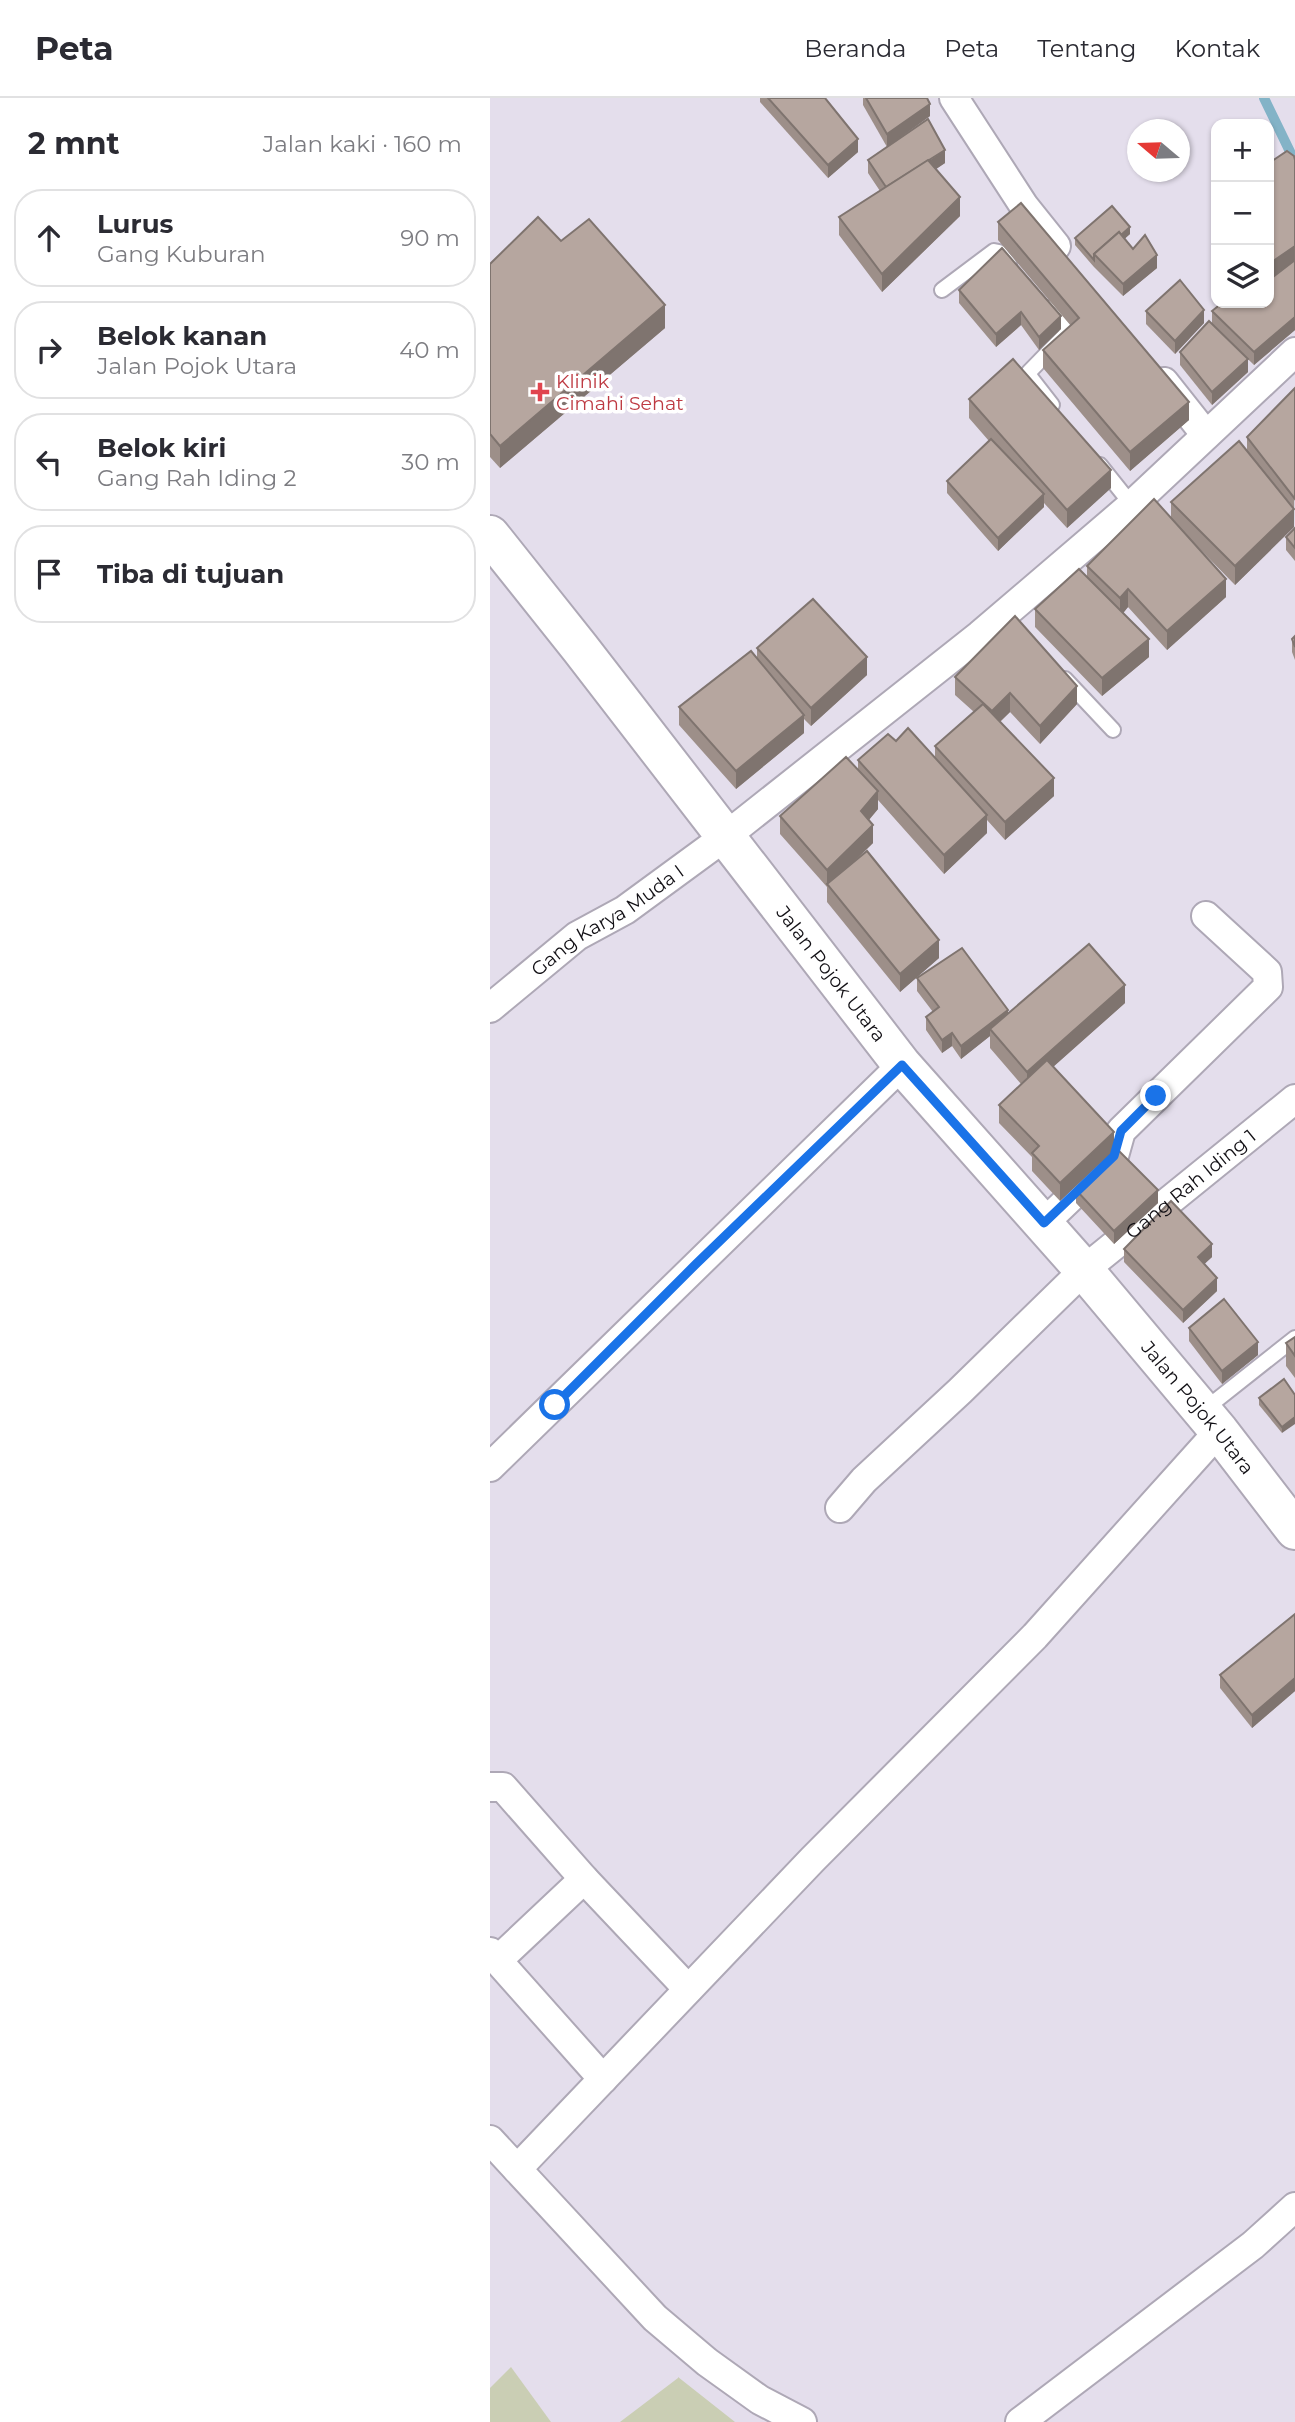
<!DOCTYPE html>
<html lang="id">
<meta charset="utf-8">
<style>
:root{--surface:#fff;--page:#f7f7f7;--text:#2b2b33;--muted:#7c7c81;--line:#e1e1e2}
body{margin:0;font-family:Montserrat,sans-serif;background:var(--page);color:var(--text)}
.controls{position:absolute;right:21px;top:21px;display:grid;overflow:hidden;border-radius:14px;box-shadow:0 2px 5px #0004}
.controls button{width:63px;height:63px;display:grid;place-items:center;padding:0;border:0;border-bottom:2px solid var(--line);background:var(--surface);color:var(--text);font:35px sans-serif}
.compass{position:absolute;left:637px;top:21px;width:63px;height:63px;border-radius:50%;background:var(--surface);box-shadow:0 2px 5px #0004;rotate:289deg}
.stop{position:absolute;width:21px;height:21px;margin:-16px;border:5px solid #1a73e8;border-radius:50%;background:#fff}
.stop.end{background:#1a73e8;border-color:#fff;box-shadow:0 2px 7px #0008}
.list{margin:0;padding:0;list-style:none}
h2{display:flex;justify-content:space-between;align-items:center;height:91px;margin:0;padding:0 28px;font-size:30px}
h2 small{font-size:23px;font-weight:400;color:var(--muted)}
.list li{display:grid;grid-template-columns:46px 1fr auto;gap:21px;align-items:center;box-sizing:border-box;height:98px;margin:0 14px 14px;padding:0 14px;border:2px solid var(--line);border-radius:28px}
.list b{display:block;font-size:26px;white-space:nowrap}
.list p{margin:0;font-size:23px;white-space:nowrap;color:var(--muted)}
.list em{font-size:23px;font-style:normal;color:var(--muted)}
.icon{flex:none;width:38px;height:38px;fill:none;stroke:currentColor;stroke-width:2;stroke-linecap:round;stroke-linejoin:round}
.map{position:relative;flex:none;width:805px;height:2324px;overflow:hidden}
header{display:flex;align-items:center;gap:42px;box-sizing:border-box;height:98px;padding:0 35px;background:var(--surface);border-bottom:2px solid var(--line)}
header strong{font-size:33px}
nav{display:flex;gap:38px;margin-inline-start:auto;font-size:24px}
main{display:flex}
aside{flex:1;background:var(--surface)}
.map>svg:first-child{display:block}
</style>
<header>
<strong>Peta</strong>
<nav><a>Beranda</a><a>Peta</a><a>Tentang</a><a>Kontak</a></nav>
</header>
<main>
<aside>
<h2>2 mnt<small>Jalan kaki · 160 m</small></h2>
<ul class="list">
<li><svg class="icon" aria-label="ahead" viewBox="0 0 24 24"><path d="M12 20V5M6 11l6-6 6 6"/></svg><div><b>Lurus</b><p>Gang Kuburan</p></div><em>90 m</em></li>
<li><svg class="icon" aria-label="right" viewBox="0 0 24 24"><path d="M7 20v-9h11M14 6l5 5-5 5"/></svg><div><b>Belok kanan</b><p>Jalan Pojok Utara</p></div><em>40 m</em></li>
<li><svg class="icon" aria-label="left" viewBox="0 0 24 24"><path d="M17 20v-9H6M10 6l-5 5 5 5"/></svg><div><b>Belok kiri</b><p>Gang Rah Iding 2</p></div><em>30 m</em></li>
<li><svg class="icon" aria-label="arrive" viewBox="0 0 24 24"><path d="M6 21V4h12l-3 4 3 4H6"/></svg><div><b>Tiba di tujuan</b></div></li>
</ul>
</aside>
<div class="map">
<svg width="805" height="2324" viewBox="0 0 805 2324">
<rect width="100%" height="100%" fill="#e4deec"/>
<g fill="#caceb4">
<polygon points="21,2269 61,2324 0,2324 0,2290"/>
<polygon points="188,2279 245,2324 130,2324 188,2280"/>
</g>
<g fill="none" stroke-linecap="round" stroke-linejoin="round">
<polyline stroke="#83b3c7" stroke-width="10" points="774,0 805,64"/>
<g stroke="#aea8b6" stroke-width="18">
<g id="service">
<polyline points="452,192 504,153 509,154 519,166"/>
<polyline points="558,210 576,229 576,236 539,274 541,280 562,307"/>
<polyline points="610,367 642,407"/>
<polyline points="575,581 623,632"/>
<polyline points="714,1312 805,1240"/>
</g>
</g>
<g stroke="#aea8b6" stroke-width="32">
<g id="minor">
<polyline points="464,0 534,108 566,148"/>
<polyline points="674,284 716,337"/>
<path id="s1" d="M 0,910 L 87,838 L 135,812 L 236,738 L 490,537 L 642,407 L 805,254"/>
<polyline points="554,1125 624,1058 631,1033 778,889 777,874 716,818"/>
<polyline points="0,1369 412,967"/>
<path id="s2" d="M 350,1410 L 374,1382 L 470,1293 L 594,1172 L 805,1001"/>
<polyline points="0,1689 13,1689 94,1781 198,1891"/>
<polyline points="0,1854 113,1981"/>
<polyline points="8,1862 94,1781"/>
<polyline points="0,2042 165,2220 217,2264 270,2302 312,2324"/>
<polyline points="27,2071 323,1761 545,1538 729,1333"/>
<polyline points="530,2324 763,2147 805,2109"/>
</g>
</g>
<g stroke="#aea8b6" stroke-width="42">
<g id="secondary">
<path id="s3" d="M 0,437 L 90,550 L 412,967 L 594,1172 L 729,1333 L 805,1432"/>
</g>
</g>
<use href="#service" stroke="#fff" stroke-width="14"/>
<use href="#minor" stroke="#fff" stroke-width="28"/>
<use href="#secondary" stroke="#fff" stroke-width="38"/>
</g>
<g fill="#9d8f89">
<polygon points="270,0 335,0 368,54 338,80 270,4"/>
<polygon points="373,0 437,0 440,18 397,49 373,7"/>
<polygon points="378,62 455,65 446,71 470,118 392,194 349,137 349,119 390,93 378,75"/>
<polygon points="805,62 805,232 764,267 722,226 722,213 779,205"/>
<polygon points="508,124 699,322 640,373 553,270 553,252 581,228 508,142"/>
<polygon points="640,136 634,141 643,151 667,170 633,198 604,169 585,147 585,140"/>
<polygon points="71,143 175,230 10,370 0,359 0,166"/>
<polygon points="512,150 571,231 549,252 531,227 506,249 469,205 469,192"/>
<polygon points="656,213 714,225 685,256 656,226"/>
<polygon points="690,254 758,274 722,307 690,267"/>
<polygon points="805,290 804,429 745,487 700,441 736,499 677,552 638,509 633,515 659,559 612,598 545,529 545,511 597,479 597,468 681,420 681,404 757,353 757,339"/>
<polygon points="479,301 621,390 577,430 554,405 554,409 508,453 457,395 457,383 499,343 479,320"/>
<polygon points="805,430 805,463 796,452 796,439"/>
<polygon points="805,538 805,562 802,554 802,541"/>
<polygon points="267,550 377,577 321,628 314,621 314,635 246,691 189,627 189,609 267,560"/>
<polygon points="465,579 587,606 550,646 520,614 510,624 564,698 515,742 497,722 497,735 454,776 388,702 388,711 379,722 383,745 365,763 449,860 410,894 337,804 337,789 290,736 290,718 368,672 368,662 406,643 445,659 445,648 484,614 465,597"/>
<polygon points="427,880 518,917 635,905 563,969 624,1052 668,1105 624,1146 586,1105 586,1092 624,1053 570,1103 542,1073 542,1059 509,1025 509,1007 531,986 500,950 500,938 471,961 462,948 452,955 436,932 436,919 443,914 427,893"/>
<polygon points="634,1151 722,1159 714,1166 727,1193 693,1225 634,1164"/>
<polygon points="699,1230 768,1257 732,1286 699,1243"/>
<polygon points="805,1239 805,1280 796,1268 796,1245"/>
<polygon points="794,1281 792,1335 769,1307 769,1300"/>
<polygon points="805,1516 805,1593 762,1630 730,1590 730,1577"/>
</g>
<g fill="#7f746f">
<polygon points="440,6 440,18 397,49 397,36"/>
<polygon points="368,41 368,54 338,80 338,67"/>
<polygon points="455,52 455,65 397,104 397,91"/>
<polygon points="470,99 470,118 392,194 392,176"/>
<polygon points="640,129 640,136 610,163 607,159"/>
<polygon points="805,148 805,166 779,184 779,166"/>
<polygon points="667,157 667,170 633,198 633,186"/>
<polygon points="175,207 175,230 10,370 10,348"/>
<polygon points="714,212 714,225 685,256 685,243"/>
<polygon points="531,214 531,227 506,249 506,236"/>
<polygon points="571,218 571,231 549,252 549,239"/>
<polygon points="805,219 805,232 764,267 764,254"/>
<polygon points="758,261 758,274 722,307 722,294"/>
<polygon points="699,304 699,322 640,373 640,354"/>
<polygon points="621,372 621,390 577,430 577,412"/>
<polygon points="554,396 554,409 508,453 508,440"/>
<polygon points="804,411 804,429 745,487 745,468"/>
<polygon points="736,481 736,499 677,552 677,533"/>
<polygon points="638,491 638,509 630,519 630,500"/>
<polygon points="659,541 659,559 612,598 612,580"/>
<polygon points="377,559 377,577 321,628 321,610"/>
<polygon points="587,588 587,606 550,646 550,628"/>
<polygon points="520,595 520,614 502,631 502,613"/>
<polygon points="314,617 314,635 246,691 246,673"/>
<polygon points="564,680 564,698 515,742 515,724"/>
<polygon points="388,693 388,711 371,731 371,713"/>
<polygon points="497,717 497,735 454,776 454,757"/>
<polygon points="383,727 383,745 338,788 337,787 337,772"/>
<polygon points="449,842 449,860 410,894 410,876"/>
<polygon points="635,887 635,905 537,992 537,974"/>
<polygon points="518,912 518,925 500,931 500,938 471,961 471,948"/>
<polygon points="462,935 462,948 452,955 452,942"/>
<polygon points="624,1034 624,1052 570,1103 570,1085"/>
<polygon points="668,1092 668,1105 624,1146 624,1133"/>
<polygon points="722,1146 722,1159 708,1172 708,1159"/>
<polygon points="727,1180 727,1193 693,1225 693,1212"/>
<polygon points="768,1244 768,1257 732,1286 732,1273"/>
<polygon points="805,1319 805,1326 792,1335 792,1329"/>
<polygon points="805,1580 805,1593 762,1630 762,1617"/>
</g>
<g fill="#b6a69f" stroke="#7f746f" stroke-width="2">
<polygon points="278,0 335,0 368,41 338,67"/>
<polygon points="376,0 437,0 440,6 397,36"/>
<polygon points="438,21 455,52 396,89 378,62"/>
<polygon points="797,53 804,58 805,62 805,148 779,166 779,65"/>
<polygon points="438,62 470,99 392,176 349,119"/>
<polygon points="531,105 699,304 640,354 553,252 589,220 508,124"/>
<polygon points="622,108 640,129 631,137 629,134 604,156 604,162 585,140"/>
<polygon points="48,119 71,143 99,121 175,207 10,348 0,336 0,166"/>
<polygon points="629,134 643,151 655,137 667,157 633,186 604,156"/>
<polygon points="512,150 571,218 549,239 531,214 506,236 469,192"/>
<polygon points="805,162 805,219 764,254 722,213 732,205 779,205 779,182"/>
<polygon points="690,182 714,212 685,243 656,213"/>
<polygon points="719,223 758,261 722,294 690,254"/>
<polygon points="523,261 621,372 577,412 479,301"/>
<polygon points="805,290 805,401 757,339"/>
<polygon points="501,341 554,396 508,440 457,383"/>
<polygon points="749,343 804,411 745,468 681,404"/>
<polygon points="664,401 736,481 677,533 638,491 630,500 597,468"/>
<polygon points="805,430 805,450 796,439"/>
<polygon points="589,471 659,541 612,580 545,511"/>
<polygon points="323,501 377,559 321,610 267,550"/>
<polygon points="525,518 587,588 550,628 520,595 502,613 465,579"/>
<polygon points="805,538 805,549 802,541"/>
<polygon points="261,553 314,617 246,673 189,609"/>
<polygon points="493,606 564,680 515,724 445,648"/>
<polygon points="418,630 497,717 454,757 368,662 398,636 406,643"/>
<polygon points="356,659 388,693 371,713 383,727 337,772 290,718"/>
<polygon points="377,753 449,842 410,876 337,786"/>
<polygon points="599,846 635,887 537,974 500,931"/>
<polygon points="472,850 518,912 471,948 462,935 452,942 436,919 449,909 427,880"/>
<polygon points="557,962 624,1034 570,1085 542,1055 549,1048 509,1007"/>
<polygon points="626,1050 668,1092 624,1133 586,1092"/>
<polygon points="681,1103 722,1146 708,1159 727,1180 693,1212 634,1151"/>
<polygon points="734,1201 768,1244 732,1273 699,1230"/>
<polygon points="805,1239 805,1258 796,1245"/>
<polygon points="794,1281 805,1297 805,1319 792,1329 769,1300"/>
<polygon points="805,1516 805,1580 762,1617 730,1577"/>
</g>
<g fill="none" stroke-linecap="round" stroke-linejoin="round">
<polyline stroke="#1a73e8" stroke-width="9" points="65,1307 206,1166 412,967 554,1125 624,1058 631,1033 666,998"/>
</g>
<path fill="#e0444e" stroke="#fff" stroke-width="2.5" d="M46.5 283.5h7v7h7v7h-7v7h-7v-7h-7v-7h7z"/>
<g text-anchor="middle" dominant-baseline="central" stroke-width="7" stroke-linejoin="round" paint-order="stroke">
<g font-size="19" fill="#be3a42" stroke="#fff" text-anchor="start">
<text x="66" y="283">Klinik<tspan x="66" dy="22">Cimahi Sehat</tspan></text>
</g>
<g font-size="19" fill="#110f14" stroke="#fff">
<text stroke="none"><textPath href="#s1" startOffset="147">Gang Karya Muda I</textPath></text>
<text stroke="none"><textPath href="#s3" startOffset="556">Jalan Pojok Utara</textPath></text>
<text stroke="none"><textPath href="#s2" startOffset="478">Gang Rah Iding 1</textPath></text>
<text stroke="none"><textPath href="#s3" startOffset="1124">Jalan Pojok Utara</textPath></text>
</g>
</g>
</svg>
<div class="controls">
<button>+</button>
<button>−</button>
<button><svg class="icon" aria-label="layers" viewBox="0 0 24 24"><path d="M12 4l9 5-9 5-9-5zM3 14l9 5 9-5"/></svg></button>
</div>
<svg class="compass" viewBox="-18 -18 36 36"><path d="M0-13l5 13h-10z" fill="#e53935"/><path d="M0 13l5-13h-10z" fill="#7c7c81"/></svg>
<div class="stop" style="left:65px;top:1307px"></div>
<div class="stop end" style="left:666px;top:998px"></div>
</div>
</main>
